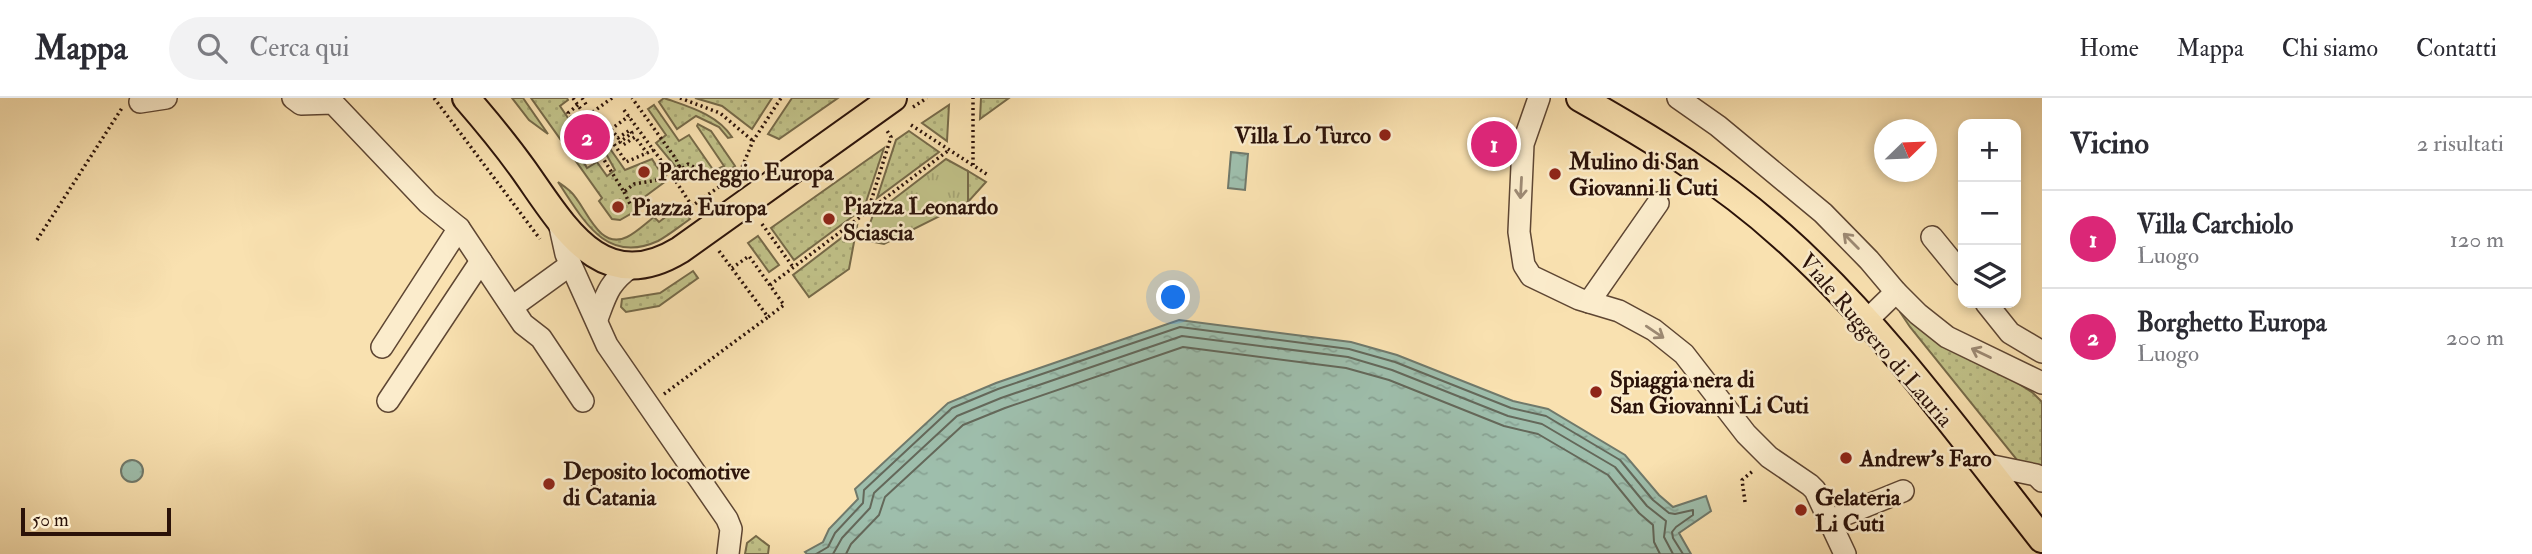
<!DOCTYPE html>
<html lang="it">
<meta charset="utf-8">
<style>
:root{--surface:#fff;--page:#f2f2f3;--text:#2b2b33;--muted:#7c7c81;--line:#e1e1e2;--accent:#db2777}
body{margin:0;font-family:"IM FELL Double Pica",serif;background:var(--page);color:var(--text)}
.controls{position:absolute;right:21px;top:21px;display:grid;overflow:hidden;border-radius:14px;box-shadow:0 4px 10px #0003}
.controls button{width:63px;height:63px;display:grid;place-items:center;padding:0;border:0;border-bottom:2px solid var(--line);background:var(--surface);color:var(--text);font:35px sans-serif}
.compass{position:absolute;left:1874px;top:21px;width:63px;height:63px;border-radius:50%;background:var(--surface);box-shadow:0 4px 10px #0003;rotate:67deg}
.scale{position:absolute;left:21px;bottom:18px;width:150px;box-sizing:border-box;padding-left:7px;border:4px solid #2b1209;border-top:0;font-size:19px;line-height:24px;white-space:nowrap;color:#2b1209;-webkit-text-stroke:5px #fbeccc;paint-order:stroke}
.you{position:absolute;left:1174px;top:200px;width:24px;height:24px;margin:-18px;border:5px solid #fff;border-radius:50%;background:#1a73e8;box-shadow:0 0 0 10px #1a73e833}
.badge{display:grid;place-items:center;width:46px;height:46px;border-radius:50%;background:var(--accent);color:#fff;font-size:23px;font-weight:700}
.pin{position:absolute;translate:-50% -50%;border:4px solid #fff;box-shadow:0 2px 7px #0006}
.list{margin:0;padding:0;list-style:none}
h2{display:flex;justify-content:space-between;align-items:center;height:91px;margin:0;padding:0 28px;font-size:30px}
h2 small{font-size:23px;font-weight:400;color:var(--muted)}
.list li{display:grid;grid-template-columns:46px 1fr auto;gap:21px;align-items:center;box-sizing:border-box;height:98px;padding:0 28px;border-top:2px solid var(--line)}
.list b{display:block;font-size:26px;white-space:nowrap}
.list p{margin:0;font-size:23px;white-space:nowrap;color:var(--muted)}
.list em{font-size:23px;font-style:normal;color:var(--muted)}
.icon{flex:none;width:38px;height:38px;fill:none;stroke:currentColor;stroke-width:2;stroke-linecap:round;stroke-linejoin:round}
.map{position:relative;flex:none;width:2042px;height:456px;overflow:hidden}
header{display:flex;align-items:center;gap:42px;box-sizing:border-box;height:98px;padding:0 35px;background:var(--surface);border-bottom:2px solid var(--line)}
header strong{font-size:33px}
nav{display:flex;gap:38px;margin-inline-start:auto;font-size:24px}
.search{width:490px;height:63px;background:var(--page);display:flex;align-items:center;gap:18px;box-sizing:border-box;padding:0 24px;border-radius:38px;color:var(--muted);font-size:26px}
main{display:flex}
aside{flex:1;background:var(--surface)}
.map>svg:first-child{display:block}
</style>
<header>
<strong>Mappa</strong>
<div class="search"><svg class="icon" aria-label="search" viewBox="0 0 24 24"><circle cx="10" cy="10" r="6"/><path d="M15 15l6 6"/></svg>Cerca qui</div>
<nav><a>Home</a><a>Mappa</a><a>Chi siamo</a><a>Contatti</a></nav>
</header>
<main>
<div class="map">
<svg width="2042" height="456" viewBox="0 0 2042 456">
<defs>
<pattern id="grass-dots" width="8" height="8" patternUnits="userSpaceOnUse" patternTransform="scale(1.75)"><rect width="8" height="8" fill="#c1c289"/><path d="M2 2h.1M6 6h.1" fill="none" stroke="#a6a675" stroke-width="1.8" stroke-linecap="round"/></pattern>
<pattern id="park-tufts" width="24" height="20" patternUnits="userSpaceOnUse" patternTransform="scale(1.75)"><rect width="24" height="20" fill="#c1c289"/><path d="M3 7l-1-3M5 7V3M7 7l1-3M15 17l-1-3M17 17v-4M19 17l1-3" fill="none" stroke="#a6a675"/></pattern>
<pattern id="water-ripples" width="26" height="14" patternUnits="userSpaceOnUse" patternTransform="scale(1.75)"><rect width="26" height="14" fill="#9ebeac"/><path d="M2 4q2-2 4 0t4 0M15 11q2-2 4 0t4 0" fill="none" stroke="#88a293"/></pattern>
</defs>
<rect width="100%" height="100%" fill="#f9e1b0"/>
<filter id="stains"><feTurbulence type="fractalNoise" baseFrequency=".00286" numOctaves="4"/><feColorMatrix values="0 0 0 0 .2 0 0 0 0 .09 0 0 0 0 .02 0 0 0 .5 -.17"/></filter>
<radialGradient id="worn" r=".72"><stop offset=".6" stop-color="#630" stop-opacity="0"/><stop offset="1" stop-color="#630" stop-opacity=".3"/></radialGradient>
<g fill="url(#grass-dots)" stroke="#766a49" stroke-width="2">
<polygon points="512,0 523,0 548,36 529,22"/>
<polygon points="531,0 567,0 568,2 560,8 578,35 576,37 583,47 577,52 587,70 597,64 607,78 615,72 594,34 597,32 625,72 652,61 666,83 643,100 646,107 620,122 612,121 599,103 602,100"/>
<path d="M 664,0 C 689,9 717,16 732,39 L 728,40 L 719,29 L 696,18 L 677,31 L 659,4 Z"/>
<polygon points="695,0 772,0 752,31 722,8"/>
<polygon points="792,0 838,0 779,41 768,36"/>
<polygon points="981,0 1009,0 980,21"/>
<polygon points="654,7 679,43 689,37 714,73 724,68 697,28 698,26 711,33 735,68 714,83 703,68 684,79 656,45 666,37 648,11"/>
<polygon points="949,7 947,43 922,25"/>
<polygon points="909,33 939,54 877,100 896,42"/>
<polygon points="884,50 864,110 794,162 771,130"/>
<polygon points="968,73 986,84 968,104"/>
<path d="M 558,84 C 562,87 567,90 571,94 C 586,108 598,153 627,139 C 637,134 646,125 654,119 L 659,124 L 680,108 L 690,121 C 680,128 669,137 658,143 C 605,167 583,121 558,84 Z"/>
<polygon points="857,128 849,171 809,199 793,177"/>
<polygon points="758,138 779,167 769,174 748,145"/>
<polygon points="693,173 698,180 659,208 626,214 621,209 622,201 660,195"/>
<polygon points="1902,210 2033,295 2042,304 2042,374 2038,369 2017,362 1910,229 1900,214"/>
<polygon points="756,438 769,448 768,456 745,456 747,445"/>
</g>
<polygon fill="url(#park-tufts)" stroke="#766a49" stroke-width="2" points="946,61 968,73 968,104 884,146 864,142 873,117"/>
<g fill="url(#water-ripples)" stroke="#70796b" stroke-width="2">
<polygon points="1231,54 1248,56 1245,92 1228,90"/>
<polygon points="1179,222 1351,244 1397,257 1513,303 1548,311 1625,357 1659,397 1673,409 1706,398 1711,413 1679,435 1691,456 807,456 805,454 823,444 829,431 858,401 855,391 948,305 996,285"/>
<circle cx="132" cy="373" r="11"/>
</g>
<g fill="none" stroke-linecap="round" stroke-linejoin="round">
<g stroke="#64685a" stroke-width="2">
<polyline points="816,456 828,449 835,435 863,405 864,392 952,310 998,291 1180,229 1349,251 1395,264 1511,310 1546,318 1620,362 1653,402 1669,415 1675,416 1693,412 1693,417 1676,429 1672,434 1673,440 1683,456"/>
<polyline points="833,456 842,440 870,410 874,395 957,318 1001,300 1182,238 1348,259 1392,272 1508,318 1542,326 1615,369 1647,408 1666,423 1664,439 1673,456"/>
<polyline points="846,456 851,446 879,417 885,399 963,327 1005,310 1183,249 1346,270 1389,282 1504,328 1538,336 1608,377 1639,415 1653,427 1654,444 1660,456"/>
</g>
<g stroke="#5e4633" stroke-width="24">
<g id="minor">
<polyline points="293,0 301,6 333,5 428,105 459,130 523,226 541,240 583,303"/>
<polyline points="1539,0 1523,46 1519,134 1524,167 1531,178 1579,201 1619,213 1654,232 1684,256 1746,336 1769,359 1810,387 1815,392 1845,456"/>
<polyline points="1678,0 1718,28 1823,115 1869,162 1896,194 1918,216 1947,239 2042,285"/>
<polyline points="140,4 166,0"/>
<polyline points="558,120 566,156 607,247 727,421 731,431 728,456"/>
<polyline points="1932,139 1963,177"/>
<polyline points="1589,204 1658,105"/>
<polyline points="1986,205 2010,235 2042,254"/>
<polyline points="512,209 570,167"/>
<path d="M 597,221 C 606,197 609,184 631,169"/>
<polyline points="1866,223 1896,194"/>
<polyline points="382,249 459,130"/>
<polyline points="388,303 481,163"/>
<polyline points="1983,366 2036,377 2042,383"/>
<polyline points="1829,423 1903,393"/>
</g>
</g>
<g stroke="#2b1209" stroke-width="30">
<g id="major">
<path d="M 466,0 C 486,23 505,46 523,71 C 563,127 601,200 680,152 L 893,0"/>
<path d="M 1580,0 C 1651,40 1721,83 1782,138 C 1879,224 1962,339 2042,441"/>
</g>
</g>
<g stroke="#2b1209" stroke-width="3.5" stroke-dasharray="2 3.5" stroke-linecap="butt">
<polyline points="434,0 540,141"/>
<polyline points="573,0 586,19"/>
<polyline points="582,0 587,8"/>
<polyline points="612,0 586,19 591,25 588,36 624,94 634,86 658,82 679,68 676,61 632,0"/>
<polyline points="680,0 720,15 753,43"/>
<polyline points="578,7 568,15 584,38 588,36"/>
<polyline points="913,9 927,0"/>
<polyline points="624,12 666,69"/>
<polyline points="911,27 988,77"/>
<polyline points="602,28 626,64 654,52"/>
<polyline points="611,31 618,40 630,32 632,35 620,44 623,47 635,39 647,55"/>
<polyline points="606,35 629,18"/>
<polyline points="973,67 973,0"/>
<polyline points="679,68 682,71 688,66 694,69"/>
<polyline points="673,79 692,108 740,74 753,43 781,0"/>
<polyline points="624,94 631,108"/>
<polyline points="868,113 891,39 886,31"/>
<polyline points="762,126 793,169"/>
<polyline points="37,142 122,10"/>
<polyline points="719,153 768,219 784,207 749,158 732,170"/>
<polyline points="770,187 949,52"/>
<polyline points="664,296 768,219"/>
<polyline points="1745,404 1742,382 1754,372"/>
</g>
<use href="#minor" stroke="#fbeccc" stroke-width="21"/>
<use href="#major" stroke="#f9e1b0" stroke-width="26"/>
</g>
<defs><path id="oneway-shaft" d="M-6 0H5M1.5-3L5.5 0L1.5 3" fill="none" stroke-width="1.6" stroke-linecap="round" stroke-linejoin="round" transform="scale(1.75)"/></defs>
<g stroke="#9d8a74">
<use href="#oneway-shaft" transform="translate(1521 90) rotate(93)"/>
<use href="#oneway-shaft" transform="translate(1851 143) rotate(-135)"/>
<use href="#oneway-shaft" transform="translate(1655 234) rotate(34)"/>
<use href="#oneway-shaft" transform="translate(1981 255) rotate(-154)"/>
</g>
<g fill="#8f2418" stroke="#fbeccc" stroke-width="2.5">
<circle cx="1385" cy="37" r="7"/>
<circle cx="644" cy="74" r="7"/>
<circle cx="1555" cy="76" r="7"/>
<circle cx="618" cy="109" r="7"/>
<circle cx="829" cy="121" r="7"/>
<circle cx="1596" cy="294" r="7"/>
<circle cx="1846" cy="360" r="7"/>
<circle cx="549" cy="386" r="7"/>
<circle cx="1801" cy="412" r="7"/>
</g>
<g text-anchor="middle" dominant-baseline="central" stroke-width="5" stroke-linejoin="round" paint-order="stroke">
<g font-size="23" font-weight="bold" fill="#2b1209" stroke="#fbeccc" text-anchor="start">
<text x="1371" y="37" text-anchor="end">Villa Lo Turco</text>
<text x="1569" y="63">Mulino di San<tspan x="1569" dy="26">Giovanni li Cuti</tspan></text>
<text x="658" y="74">Parcheggio Europa</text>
<text x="843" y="108">Piazza Leonardo<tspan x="843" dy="26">Sciascia</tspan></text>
<text x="632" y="109">Piazza Europa</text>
<text x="1610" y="281">Spiaggia nera di<tspan x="1610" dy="26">San Giovanni Li Cuti</tspan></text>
<text x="1860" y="360">Andrew's Faro</text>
<text x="563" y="373">Deposito locomotive<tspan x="563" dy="26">di Catania</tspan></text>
<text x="1815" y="399">Gelateria<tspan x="1815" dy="26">Li Cuti</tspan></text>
</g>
<g font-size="23" fill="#2b1209" stroke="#fbeccc">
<text transform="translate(1876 242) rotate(49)">Viale Ruggero di Lauria</text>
</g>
</g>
<rect width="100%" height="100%" filter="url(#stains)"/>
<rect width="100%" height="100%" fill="url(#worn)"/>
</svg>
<div class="controls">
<button>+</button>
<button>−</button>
<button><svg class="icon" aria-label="layers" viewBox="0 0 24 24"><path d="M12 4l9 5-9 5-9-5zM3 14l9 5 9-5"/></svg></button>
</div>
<svg class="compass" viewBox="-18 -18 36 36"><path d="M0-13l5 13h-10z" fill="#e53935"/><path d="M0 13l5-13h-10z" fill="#7c7c81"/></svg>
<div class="scale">50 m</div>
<div class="you"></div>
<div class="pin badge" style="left:1494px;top:46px">1</div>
<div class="pin badge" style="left:587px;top:39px">2</div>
</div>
<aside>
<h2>Vicino<small>2 risultati</small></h2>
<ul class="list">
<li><span class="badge">1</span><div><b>Villa Carchiolo</b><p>Luogo</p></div><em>120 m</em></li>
<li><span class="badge">2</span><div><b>Borghetto Europa</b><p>Luogo</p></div><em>200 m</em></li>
</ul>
</aside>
</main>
